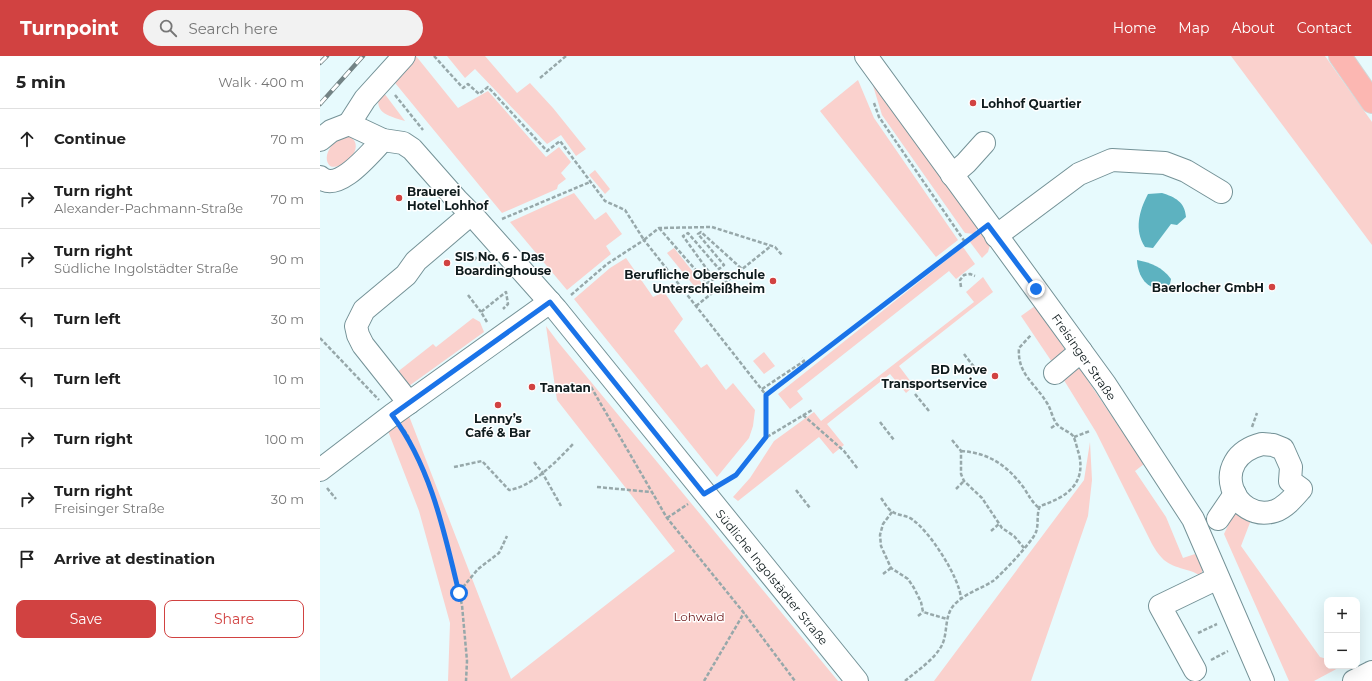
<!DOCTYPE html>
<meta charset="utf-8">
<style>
:root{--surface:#fff;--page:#f2f2f2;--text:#222;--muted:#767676;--line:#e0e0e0;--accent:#d14241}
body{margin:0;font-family:Montserrat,sans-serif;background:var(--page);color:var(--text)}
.controls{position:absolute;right:12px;bottom:12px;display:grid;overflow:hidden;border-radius:8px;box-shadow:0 4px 16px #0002}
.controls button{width:36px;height:36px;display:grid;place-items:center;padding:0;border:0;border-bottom:1px solid var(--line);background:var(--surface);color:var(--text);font:20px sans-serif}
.stop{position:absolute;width:12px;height:12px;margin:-9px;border:3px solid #1a73e8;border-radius:50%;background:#fff}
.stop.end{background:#1a73e8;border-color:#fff;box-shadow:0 1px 4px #0008}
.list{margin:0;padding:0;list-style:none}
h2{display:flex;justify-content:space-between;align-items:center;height:52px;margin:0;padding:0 16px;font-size:17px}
h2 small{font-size:13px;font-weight:400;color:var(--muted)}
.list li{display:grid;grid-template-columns:26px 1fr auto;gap:12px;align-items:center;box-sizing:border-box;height:60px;padding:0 16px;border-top:1px solid var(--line)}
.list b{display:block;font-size:15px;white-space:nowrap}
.list p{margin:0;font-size:13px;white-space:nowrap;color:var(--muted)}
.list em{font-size:13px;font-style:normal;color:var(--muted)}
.actions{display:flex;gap:8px;padding:12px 16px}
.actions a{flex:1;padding:9px 0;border:1px solid var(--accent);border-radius:8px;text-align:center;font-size:14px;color:var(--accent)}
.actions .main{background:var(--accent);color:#fff}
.icon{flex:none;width:22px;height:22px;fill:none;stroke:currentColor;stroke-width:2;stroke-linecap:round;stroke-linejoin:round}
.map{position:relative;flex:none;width:1052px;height:625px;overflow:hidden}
header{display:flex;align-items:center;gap:24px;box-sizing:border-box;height:56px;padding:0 20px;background:var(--accent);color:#fff}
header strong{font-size:19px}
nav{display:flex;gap:22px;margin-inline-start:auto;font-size:14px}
.search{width:280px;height:36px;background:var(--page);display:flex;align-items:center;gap:10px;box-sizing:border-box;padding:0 14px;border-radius:22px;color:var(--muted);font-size:15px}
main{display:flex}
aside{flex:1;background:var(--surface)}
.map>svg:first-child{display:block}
</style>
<header>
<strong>Turnpoint</strong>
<div class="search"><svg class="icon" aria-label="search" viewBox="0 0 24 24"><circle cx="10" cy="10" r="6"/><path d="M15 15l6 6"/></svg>Search here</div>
<nav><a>Home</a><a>Map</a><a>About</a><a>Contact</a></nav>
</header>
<main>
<aside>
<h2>5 min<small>Walk · 400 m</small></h2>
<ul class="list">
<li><svg class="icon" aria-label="ahead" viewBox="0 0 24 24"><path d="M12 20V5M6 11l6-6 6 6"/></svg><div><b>Continue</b></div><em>70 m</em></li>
<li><svg class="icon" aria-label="right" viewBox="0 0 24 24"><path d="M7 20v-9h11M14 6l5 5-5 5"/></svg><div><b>Turn right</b><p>Alexander-Pachmann-Straße</p></div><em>70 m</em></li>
<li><svg class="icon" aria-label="right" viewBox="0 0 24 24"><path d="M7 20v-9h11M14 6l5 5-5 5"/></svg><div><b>Turn right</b><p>Südliche Ingolstädter Straße</p></div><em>90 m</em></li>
<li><svg class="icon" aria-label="left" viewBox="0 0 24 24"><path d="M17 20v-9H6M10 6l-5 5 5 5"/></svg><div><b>Turn left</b></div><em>30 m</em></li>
<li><svg class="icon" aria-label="left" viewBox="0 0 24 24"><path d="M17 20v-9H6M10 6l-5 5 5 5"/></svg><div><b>Turn left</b></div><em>10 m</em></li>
<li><svg class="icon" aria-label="right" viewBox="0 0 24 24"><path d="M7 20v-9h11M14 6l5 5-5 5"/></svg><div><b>Turn right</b></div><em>100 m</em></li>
<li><svg class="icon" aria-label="right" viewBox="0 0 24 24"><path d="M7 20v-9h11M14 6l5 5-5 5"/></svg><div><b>Turn right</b><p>Freisinger Straße</p></div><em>30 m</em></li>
<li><svg class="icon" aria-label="arrive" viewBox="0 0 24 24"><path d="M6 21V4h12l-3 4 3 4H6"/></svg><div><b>Arrive at destination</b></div></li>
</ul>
<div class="actions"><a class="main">Save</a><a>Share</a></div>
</aside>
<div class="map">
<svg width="1052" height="625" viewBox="0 0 1052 625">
<rect width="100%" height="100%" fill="#e7fafd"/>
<g fill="#fad1cd">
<polygon points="89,0 96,0 138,52 168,35 226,101 239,91 251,106 241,117 246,123 238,129 237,133 182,157 71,22"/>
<polygon points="127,0 165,0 197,37 210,27 233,52 266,93 256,100 241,79 227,88 155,13 145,22"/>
<polygon points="911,0 1005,0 1052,66 1052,189"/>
<polygon points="551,23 658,171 654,178 645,177 562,59"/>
<polygon points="538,24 554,62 638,184 616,201 500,55"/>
<path d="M 61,33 L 85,65 C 66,59 52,57 61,33 Z"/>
<path d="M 27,79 C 50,89 22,116 10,110 C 0,100 15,81 27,79 Z"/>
<polygon points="275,114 290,133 285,138 269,119"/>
<polygon points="254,137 275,164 286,156 302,178 286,190 291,198 247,234 190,166"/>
<polygon points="661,177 670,189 668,196 662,202 650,186"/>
<polygon points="643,191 655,208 636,223 629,215 477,335 483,343 470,353 458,338"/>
<polygon points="354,192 385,231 379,236 347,197"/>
<polygon points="306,202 333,241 344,236 363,263 354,275 381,312 387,308 406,334 413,327 435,354 433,370 429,382 397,421 254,243 290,212"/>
<polygon points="663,221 673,236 579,310 594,330 586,337 570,318 507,368 524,389 513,398 499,381 418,445 413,441 430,422 454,385 494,356 501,365 654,246 646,236"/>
<polygon points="715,250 744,292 744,301 734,309 701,260"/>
<polygon points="153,262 160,266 164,276 82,335 71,321 113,288 116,291"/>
<polygon points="226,270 238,286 518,625 128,625 130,567 99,455 68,375 89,360 191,623 355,495 237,344"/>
<polygon points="444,296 455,310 444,318 433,305"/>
<path d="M 752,312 L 760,313 L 824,408 L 815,415 L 846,461 L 863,502 L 875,498 L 883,512 L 881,520 C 869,512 852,513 842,502 C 838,498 835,493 832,488 L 776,376 L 742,321 Z"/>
<polygon points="770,386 772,424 768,460 711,625 614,625 764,424"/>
<polygon points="914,457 931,464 921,490 1000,601 1007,603 1007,610 1022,610 994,625 969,625 904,478"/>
</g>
<g fill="#5db2c0">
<path d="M 842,137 C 855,141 865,146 866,161 L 857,169 L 851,168 L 833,192 L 825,191 C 814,174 819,155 828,138 Z"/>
<path d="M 817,204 C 832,207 842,211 851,223 L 849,233 C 829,236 818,223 817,204 Z"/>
</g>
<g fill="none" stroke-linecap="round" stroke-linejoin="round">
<g stroke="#749297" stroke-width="24">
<g id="minor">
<polyline points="546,0 785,328 873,463 943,625"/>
<polyline points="29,68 45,43 84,0"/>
<polyline points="0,84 11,75 29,68 63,84 83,87 92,93 137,144 155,162 236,253 537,625"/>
<polyline points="632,119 646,107 664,87"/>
<path d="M 0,121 C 18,138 50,97 63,84"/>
<polyline points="676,180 759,118 792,104 845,107 866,115 901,136"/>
<polyline points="735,317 761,295"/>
<polyline points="89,347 43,289 38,279 36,270 44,254 86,219 96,205 151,158"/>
<path d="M 942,388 L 953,389 L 963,393 L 971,411 L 970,425 L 981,433 C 974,441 966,451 955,455 C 913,468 887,402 942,388 Z"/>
<polyline points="0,414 72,359 230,246"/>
<polyline points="898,463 915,438"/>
<polyline points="875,614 840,550 898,522"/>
<polyline points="1034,625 1052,616"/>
</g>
</g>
<g stroke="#d4d6d6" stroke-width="24">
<polyline id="major" points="1020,0 1052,46"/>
</g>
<g stroke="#97a8aa" stroke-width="2.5" stroke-dasharray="4 2" stroke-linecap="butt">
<polyline points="114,0 143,32 148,28 159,38 168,31 227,95 240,85 285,145 305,154 324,184 339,172 392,171 455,191 462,199"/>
<polyline points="220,22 246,0"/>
<polyline points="75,39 103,74"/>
<polyline points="554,47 559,61 645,186"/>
<polyline points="182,163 270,126"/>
<polyline points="339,172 387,227 394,223 363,180 368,177 399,213 404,209 378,178 381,176 422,213"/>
<polyline points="154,204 160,198"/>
<polyline points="641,231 640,224 644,219 650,218 655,220"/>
<polyline points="148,239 161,256"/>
<polyline points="251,239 287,208 324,184 446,339 446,381 415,419 403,426"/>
<polyline points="376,250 451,190"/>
<polyline points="167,266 161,256 186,236 188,248 183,253"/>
<polyline points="0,282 59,344"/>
<polyline points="644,298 658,316"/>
<polyline points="271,331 347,462 424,557 475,625"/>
<polyline points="442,333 484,305 482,302"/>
<polyline points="595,338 609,355"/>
<polyline points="446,339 653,180"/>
<polyline points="483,359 524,395 538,413"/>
<polyline points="560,366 574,384"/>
<polyline points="932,371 937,357"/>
<polyline points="731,372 737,368"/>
<polyline points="84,374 88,380 118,452 142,549 147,605 146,625"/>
<polyline points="447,381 492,354"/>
<polyline points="754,381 770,375"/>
<polyline points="632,384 641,395 641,418 644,425 662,442 682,472 694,480 704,492"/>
<path d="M 641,395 C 669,397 687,409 704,432 C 709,440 712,446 719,452"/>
<polyline points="214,406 222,416 241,450"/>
<path d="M 134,411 L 162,405 L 189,434 C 212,431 238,404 254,387"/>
<polyline points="277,431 331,436"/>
<polyline points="7,432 16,443"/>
<polyline points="636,433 644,425"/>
<polyline points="476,434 490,452"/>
<path d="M 561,442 C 564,446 568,454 573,456 C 579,460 587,459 593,464 C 610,476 640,522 641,543"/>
<polyline points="572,456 563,468 560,479 561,490 571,512 588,523 594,532 601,546 603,556 627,563"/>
<polyline points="347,462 368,448"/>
<polyline points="671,475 679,468"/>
<polyline points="563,518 571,512"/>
<polyline points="139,536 158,513 179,497 187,480"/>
<polyline points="598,560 603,556"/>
<polyline points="878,577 897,568"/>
<polyline points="891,604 908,595"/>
<polyline points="384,625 424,557"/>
<path d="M 585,625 C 597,615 615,603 622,589 C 628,577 624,560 634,549 C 645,537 661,533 673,525 C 681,519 713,485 716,476 C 719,468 716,459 720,450 C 747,441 766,428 759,398 C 757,393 756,385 753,380 C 749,375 740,373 736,367 C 732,361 731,353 727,347 C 715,327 697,318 699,292 L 711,279"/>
</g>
<use href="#minor" stroke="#fff" stroke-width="22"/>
<use href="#major" stroke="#fcb7b2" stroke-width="22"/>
<g stroke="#738385" stroke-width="4.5">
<g id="rail">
<polyline points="0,7 7,0"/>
<polyline points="0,48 43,0"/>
</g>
</g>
<use href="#rail" stroke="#fff" stroke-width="3" stroke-dasharray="9" stroke-linecap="butt"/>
</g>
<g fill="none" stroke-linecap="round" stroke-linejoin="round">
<path stroke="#1a73e8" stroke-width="5" d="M 139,537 C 124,475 111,411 72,359 L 230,246 L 384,438 L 416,419 L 446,381 L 446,339 L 668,169 L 716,233"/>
</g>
<g fill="#d14241" stroke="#fff" stroke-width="1.5">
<circle cx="653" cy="47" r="4"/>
<circle cx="79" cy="142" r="4"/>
<circle cx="127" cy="207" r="4"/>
<circle cx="453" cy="225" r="4"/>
<circle cx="952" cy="231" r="4"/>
<circle cx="675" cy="320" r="4"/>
<circle cx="212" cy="331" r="4"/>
<circle cx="178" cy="349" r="4"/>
</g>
<g text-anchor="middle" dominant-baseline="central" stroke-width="3" stroke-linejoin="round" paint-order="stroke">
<g font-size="12" font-weight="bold" fill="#0f1b1d" stroke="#fff" text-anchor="start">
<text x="661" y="47">Lohhof Quartier</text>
<text x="87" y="135">Brauerei<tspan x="87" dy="14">Hotel Lohhof</tspan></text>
<text x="135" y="200">SIS No. 6 - Das<tspan x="135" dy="14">Boardinghouse</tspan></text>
<text x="445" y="218" text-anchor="end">Berufliche Oberschule<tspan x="445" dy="14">Unterschleißheim</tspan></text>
<text x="944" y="231" text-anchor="end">Baerlocher GmbH</text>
<text x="667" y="313" text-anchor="end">BD Move<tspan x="667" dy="14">Transportservice</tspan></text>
<text x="220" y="331">Tanatan</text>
<text x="178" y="362" text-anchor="middle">Lenny’s<tspan x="178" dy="14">Café &amp; Bar</tspan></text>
</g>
<g font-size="12" fill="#0f1b1d" stroke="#fff">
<text transform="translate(764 301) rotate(55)">Freisinger Straße</text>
<text transform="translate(452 521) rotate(51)">Südliche Ingolstädter Straße</text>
</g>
<g font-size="12" fill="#6d1b1c" stroke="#fff">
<text x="379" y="560">Lohwald</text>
</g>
</g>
</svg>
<div class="controls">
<button>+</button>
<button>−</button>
</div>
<div class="stop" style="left:139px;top:537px"></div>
<div class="stop end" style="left:716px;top:233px"></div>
</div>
</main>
